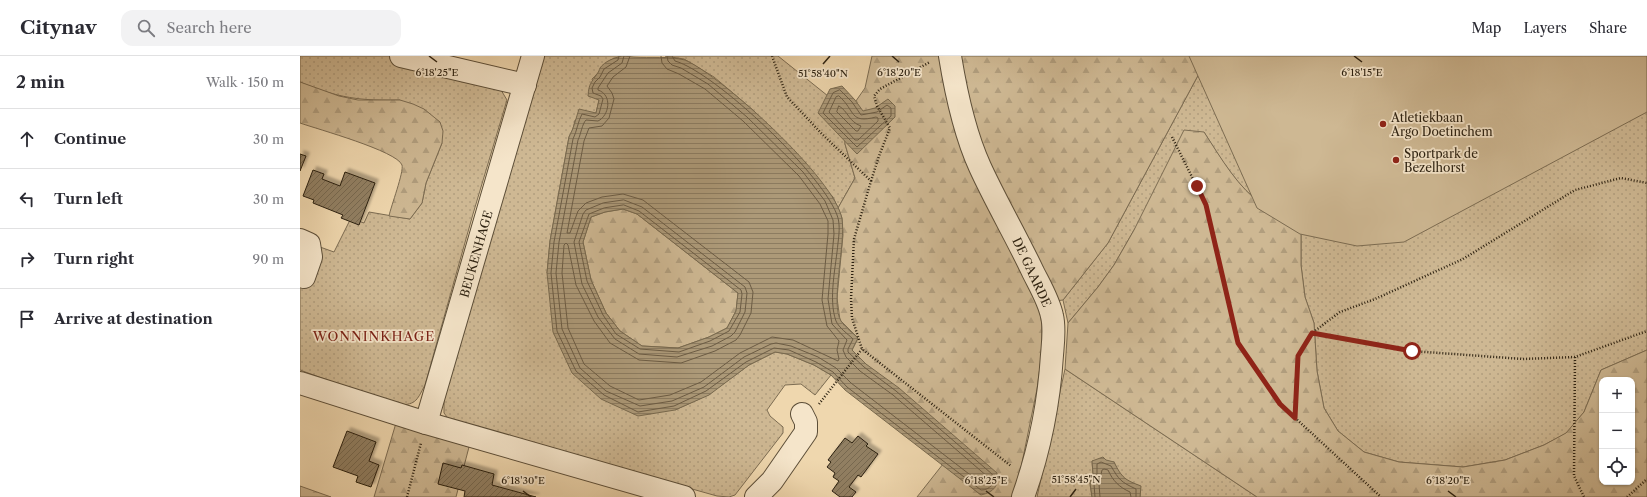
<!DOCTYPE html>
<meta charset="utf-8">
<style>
:root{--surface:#fff;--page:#f2f2f3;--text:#2b2b33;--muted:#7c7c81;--line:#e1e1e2}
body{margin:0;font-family:"Libre Caslon Text",serif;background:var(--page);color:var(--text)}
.controls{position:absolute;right:12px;bottom:12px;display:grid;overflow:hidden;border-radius:8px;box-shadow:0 1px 3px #0004}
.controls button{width:36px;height:36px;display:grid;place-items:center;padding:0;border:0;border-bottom:1px solid var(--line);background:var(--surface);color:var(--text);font:20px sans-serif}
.stop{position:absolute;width:12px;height:12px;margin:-9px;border:3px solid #8f2418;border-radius:50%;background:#fff}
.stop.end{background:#8f2418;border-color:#fff;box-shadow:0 1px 4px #0008}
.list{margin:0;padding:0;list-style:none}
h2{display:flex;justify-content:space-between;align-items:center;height:52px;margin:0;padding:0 16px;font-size:17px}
h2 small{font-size:13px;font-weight:400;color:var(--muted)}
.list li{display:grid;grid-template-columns:26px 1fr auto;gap:12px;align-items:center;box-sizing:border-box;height:60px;padding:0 16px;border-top:1px solid var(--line)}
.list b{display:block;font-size:15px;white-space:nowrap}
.list em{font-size:13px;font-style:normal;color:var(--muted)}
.icon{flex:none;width:22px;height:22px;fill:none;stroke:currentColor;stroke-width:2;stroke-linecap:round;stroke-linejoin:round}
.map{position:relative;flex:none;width:1347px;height:441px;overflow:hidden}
header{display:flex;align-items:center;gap:24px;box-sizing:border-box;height:56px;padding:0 20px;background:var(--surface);border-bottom:1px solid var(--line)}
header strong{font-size:19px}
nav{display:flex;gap:22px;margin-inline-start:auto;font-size:14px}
.search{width:280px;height:36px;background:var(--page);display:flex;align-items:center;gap:10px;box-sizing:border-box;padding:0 14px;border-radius:12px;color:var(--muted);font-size:15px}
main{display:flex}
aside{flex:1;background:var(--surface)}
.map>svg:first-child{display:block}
</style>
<header>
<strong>Citynav</strong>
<div class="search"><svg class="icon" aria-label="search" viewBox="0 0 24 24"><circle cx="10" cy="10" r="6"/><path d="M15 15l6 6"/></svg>Search here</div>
<nav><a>Map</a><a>Layers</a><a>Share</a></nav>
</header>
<main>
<aside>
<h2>2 min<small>Walk · 150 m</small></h2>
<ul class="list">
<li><svg class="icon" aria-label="ahead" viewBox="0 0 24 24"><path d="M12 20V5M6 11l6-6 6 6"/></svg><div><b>Continue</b></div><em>30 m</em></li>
<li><svg class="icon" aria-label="left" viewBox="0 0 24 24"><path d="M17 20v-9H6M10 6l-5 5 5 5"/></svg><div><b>Turn left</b></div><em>30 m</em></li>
<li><svg class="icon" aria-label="right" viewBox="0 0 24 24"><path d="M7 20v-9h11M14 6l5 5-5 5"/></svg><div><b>Turn right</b></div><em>90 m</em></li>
<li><svg class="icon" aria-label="arrive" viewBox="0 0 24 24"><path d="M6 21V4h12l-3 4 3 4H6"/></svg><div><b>Arrive at destination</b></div></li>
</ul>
</aside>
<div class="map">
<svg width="1347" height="441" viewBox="0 0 1347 441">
<defs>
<pattern id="grass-dots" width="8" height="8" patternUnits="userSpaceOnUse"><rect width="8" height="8" fill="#ceb893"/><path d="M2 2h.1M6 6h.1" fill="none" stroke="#b19e7e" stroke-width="1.8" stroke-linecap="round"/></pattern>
<pattern id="forest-firs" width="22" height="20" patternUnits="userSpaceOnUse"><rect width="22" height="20" fill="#ceb893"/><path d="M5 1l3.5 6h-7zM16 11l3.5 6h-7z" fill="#b19e7e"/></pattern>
<pattern id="water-rules" width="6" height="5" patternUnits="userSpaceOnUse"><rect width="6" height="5" fill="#ac9978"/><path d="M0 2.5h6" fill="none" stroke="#8c7c61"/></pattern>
<pattern id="building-hatch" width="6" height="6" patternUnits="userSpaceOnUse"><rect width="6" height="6" fill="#917f62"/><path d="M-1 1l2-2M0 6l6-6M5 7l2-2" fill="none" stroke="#77684f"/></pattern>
<filter id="shadow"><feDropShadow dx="3.5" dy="-3.5" stdDeviation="1" flood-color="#0004"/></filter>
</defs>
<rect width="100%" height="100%" fill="#efd7ae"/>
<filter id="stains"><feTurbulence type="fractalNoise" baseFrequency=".005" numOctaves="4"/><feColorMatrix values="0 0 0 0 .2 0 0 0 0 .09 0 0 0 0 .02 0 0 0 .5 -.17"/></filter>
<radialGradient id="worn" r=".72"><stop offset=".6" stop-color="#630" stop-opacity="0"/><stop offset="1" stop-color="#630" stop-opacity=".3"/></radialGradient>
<g fill="url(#grass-dots)" stroke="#7c6c52">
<path d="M 0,0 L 93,0 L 201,34 L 207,44 L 173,158 L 125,329 C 116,346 116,349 95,349 L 0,314 L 0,215 L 20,191 L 34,196 L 51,162 L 64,167 L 69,156 L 110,163 L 122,147 L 126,127 L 142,87 L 100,44 C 61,45 37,42 0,26 Z"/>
<path d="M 240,0 L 322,0 C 302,5 305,11 292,23 L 299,44 L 296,57 L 275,64 L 273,73 L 269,81 L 260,130 L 250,185 L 247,217 L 375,354 L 408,339 L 449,309 L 475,296 L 487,298 L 514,309 L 531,319 L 515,339 L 501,328 L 485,329 L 467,354 L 470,360 L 483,371 L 483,377 L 435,439 L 429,441 L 417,440 L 150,365 L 144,357 L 144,344 Z"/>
<polygon points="365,0 478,0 548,56 545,88 555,122 538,152 533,141 453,54 414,21 384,3"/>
<path d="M 1347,8 L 1347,294 L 1301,314 L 1284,356 L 1267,377 L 1244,389 L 1205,404 L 1163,411 L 1099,406 L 1064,396 L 1038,375 L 1024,352 L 1017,315 L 1014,267 L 1005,241 L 1001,209 L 1001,173 C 989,165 976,159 964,150 C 938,132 920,102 904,76 L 834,174 L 814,209 L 798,231 L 768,267 L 763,244 L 808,187 L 902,12 Z"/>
<path d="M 765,313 L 957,441 L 840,441 L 840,430 C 825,424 821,422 814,406 L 792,405 L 793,418 L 790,427 L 792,441 L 737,441 Z"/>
</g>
<g fill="url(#forest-firs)" stroke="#7c6c52" fill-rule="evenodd">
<polygon points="572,0 643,0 736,236 742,268 742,296 737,333 715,441 617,441 643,408 681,439 566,308 552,294 558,282 540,264 537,242 543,179 542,162 538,152 555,122 545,88 544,62 565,32"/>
<polygon points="656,0 903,0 902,12 808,187 763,244 755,245 671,72"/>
<path d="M 0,26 L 39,40 L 58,44 L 100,44 L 113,48 L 124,53 L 140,66 L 143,75 L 142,87 L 126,127 L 122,147 L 110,163 L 89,160 C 91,150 104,116 102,109 C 97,95 17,73 0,67 Z"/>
<path d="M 884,74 L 904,76 C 921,102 938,132 964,150 C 976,159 989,165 1001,173 L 1001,209 L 1005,241 L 1014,267 L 1017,315 L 1024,352 L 1038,375 L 1064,396 L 1099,406 L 1163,411 L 1205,404 L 1244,389 L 1266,377 L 1284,356 L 1301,314 L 1347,294 L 1347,441 L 957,441 L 765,313 L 768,267 L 798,231 L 814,209 L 834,174 ZM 1302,324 L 1332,324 L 1332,426 L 1302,426 Z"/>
<polygon points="323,153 337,158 438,237 436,255 427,272 409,281 378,292 342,290 320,275 306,257 291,224 283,186 291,161 305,156"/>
<polygon points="96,367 169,391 156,441 74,441"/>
<polygon points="0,430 31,441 0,441"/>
</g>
<polygon fill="#ceb893" stroke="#7c6c52" points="889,0 1347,0 1347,56 1104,186 1057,190 1000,178 957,152"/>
<g fill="url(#water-rules)" stroke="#78694e" fill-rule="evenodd">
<path d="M 322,0 C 326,0 330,1 334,1 C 350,2 369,0 385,4 C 422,20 536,124 542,163 C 546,187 530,248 541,265 C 545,272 553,277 558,282 L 552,294 L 566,308 L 599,332 L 697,417 C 699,430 694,436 681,439 L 545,334 L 531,319 L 514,309 L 487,298 L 475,296 L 449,309 L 409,339 L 375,354 L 338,360 L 301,343 L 272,317 L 253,276 L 247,217 L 250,185 L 269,81 C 274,72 276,62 279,53 L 296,57 L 299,44 L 288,40 C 289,27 291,27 297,18 C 299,16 299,14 300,12 C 305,5 314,2 322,0 ZM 323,153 L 337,158 L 438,237 L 436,255 L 427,272 L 409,281 L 378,292 L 342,290 L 320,275 L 306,257 L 291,224 L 283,186 L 291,161 L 305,156 Z"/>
<polygon points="542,30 555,44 563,55 575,52 588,43 595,50 595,61 557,98 518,57 530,33"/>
<path d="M 803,401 L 806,404 L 814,406 C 822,422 825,424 841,430 L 840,441 L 792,441 L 790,427 L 793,418 L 792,405 Z"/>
</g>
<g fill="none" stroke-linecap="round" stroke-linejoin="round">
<g stroke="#6c5c44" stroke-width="1">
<path d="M 319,0 L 318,4 L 304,13 L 300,21 L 295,26 L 292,32 L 293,37 L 301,40 L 303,43 L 299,58 L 295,61 L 282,58 C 278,65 277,75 273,83 L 254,186 L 251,217 L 257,275 L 276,315 L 304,339 L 338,356 L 374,350 L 406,335 L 446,306 L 474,292 L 489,294 L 516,306 L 533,316 L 547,331 L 681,434 C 690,434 695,428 692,418 L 596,335 L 564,311 L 548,296 L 548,293 L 553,283 C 548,278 539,272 536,265 C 528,243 536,210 538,187 C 539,179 540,170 538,162 C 527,122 415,16 375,5 L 372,0"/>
<path d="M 324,0 L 322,7 L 308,17 L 298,32 L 298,34 C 313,39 309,60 298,65 L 286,64 C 282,68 281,78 278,84 L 259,186 L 256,217 L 262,273 L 280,312 L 306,335 L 340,350 L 372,345 L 404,331 L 444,301 L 471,288 L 476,287 L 491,290 L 518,301 L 536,312 L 551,327 L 682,428 L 685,428 L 688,426 L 688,421 L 593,339 L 560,315 L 546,301 L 543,294 L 547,284 L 532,268 L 528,243 L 534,178 L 533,164 L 525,145 L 503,116 L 447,61 L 408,28 L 381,12 L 372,9 L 368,5 L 367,0"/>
<polyline points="330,0 326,11 313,21 307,30 312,37 314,43 309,62 302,70 289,72 284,85 267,177 270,177 278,155 286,147 302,141 323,138 343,144 449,226 453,236 451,257 440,279 436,284 415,295 381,307 339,304 310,287 294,265 276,229 268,189 266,187 264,189 262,217 268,272 284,308 310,330 339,344 370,339 401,326 440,297 472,281 493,284 538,305 539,303 537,294 539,285 527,270 522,244 528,178 528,165 520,148 499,120 443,65 405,33 379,18 367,13 362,7 361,0"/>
<polygon points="540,34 552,46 561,59 577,56 587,49 591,52 591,60 557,91 523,57 533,37"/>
<path d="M 539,40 C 556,55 549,68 576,61 L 578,62 L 578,65 L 558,84 L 555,84 L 529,56 L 536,41 Z"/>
<path d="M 539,50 C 548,55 549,66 561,70 L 558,75 L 556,75 L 537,56 Z"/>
<polygon points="324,144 342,151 445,231 447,237 445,256 435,276 431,280 412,290 377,301 339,298 315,283 298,261 282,228 274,186 283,158 286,154 303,147"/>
<polygon points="324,149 339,155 441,234 442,238 440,256 429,275 410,285 379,296 340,293 316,278 303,259 287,225 279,186 289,158 304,152"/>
<path d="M 795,441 L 794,428 L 797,419 L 797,408 L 801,406 L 811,410 C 819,424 821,426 836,433 L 836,441"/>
<path d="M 800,441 L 799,428 L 802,414 L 804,413 L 808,414 C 813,425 819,431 830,436 L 831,441"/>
</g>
</g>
<g fill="url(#building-hatch)" stroke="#2b2010" filter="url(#shadow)">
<polygon points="0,98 6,100 0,115"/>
<polygon points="13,114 24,118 22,123 40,130 45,116 75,127 59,169 41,162 43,159 13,147 14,144 3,140"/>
<polygon points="47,375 76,386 69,405 79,409 71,431 56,426 58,420 33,411"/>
<polygon points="558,380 568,388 566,390 578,398 561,421 558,419 549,431 556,436 552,441 540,441 532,435 539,425 533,421 535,417 527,411 531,406 528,404 545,382 552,387"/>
<polygon points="143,407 161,412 162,409 194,418 192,429 236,441 164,441 165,435 138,428"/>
</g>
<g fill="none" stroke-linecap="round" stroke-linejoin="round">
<g stroke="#5c4e38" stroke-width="24">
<g id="street">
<polyline points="101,0 225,29"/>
<path d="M 650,0 C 656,37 664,76 680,111 C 696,146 716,180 733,216 C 740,230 749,245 752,260 C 755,272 753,287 752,299 C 749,347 739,396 723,441"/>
<polyline points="0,184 9,188 11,201 4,221"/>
<polyline points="0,327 126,367 384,441"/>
<polyline points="126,367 233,0"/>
<polyline points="456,441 472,425 506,376 506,366 502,358"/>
</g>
</g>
<g stroke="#2b2010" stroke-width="2.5" stroke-dasharray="1 2" stroke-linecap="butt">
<polyline points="472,0 487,41 522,78 571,125 554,183 551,243 552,262 562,293 711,410"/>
<polyline points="872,81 906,149 938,287 980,348 1081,441"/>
<polyline points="571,125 579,100 590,72 577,50 574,40 580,33 630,6"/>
<polyline points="1012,277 1112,295 1223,303 1275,301 1347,275"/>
<polyline points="1275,301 1274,420 1284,441"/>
<polyline points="519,348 562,293"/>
<polyline points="995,362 998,300 1012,277 1040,256 1075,243 1163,203 1275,134 1321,122 1347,127"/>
<polyline points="107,441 121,387"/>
<polyline points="1327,441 1347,423"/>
</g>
<use href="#street" stroke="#f5e5ca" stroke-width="22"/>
</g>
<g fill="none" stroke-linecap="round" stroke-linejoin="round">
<polyline stroke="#8f2418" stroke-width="5" points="897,130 906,149 938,287 980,348 995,362 998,300 1012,277 1112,295"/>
</g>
<path fill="none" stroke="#2b2010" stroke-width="1.5" d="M 129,0 L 137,6M 592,0 L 599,6M 1054,0 L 1062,6M 523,8 L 530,0M 223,435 L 231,441M 686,435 L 694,441M 1148,435 L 1156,441M 770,441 L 776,433"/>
<g fill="#8f2418" stroke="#f5e5ca" stroke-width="1.5">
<circle cx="1083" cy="68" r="4"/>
<circle cx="1096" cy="104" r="4"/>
</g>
<g text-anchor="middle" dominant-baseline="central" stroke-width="3.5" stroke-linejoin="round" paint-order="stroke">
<g font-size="12" fill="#2b2010" stroke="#f5e5ca" text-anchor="start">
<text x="1091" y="61">Atletiekbaan<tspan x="1091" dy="14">Argo Doetinchem</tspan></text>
<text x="1104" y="97">Sportpark de<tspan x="1104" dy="14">Bezelhorst</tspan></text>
</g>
<g font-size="12" fill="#2b2010" stroke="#f5e5ca">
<text transform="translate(176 198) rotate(-74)">BEUKENHAGE</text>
<text transform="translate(732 216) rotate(65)">DE GAARDE</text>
</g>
<g font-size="13" letter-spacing="1" fill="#7a1f14" stroke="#f5e5ca">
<text x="74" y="280">WONNINKHAGE</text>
</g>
</g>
<g font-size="10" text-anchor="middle" fill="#2b2010" stroke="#f5e5ca" stroke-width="3.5" stroke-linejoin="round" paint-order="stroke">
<text x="137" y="20">6°18'25"E</text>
<text x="599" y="20">6°18'20"E</text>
<text x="1062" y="20">6°18'15"E</text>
<text x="523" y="21">51°58'40"N</text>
<text x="776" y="427">51°58'45"N</text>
<text x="223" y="428">6°18'30"E</text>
<text x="686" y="428">6°18'25"E</text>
<text x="1148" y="428">6°18'20"E</text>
</g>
<rect width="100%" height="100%" filter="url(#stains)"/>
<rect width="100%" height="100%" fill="url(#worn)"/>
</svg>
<div class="controls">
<button>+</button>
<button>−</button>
<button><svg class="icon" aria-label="locate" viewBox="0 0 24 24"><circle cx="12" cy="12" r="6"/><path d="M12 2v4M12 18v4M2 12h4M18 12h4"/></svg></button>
</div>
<div class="stop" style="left:1112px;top:295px"></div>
<div class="stop end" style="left:897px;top:130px"></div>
</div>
</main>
